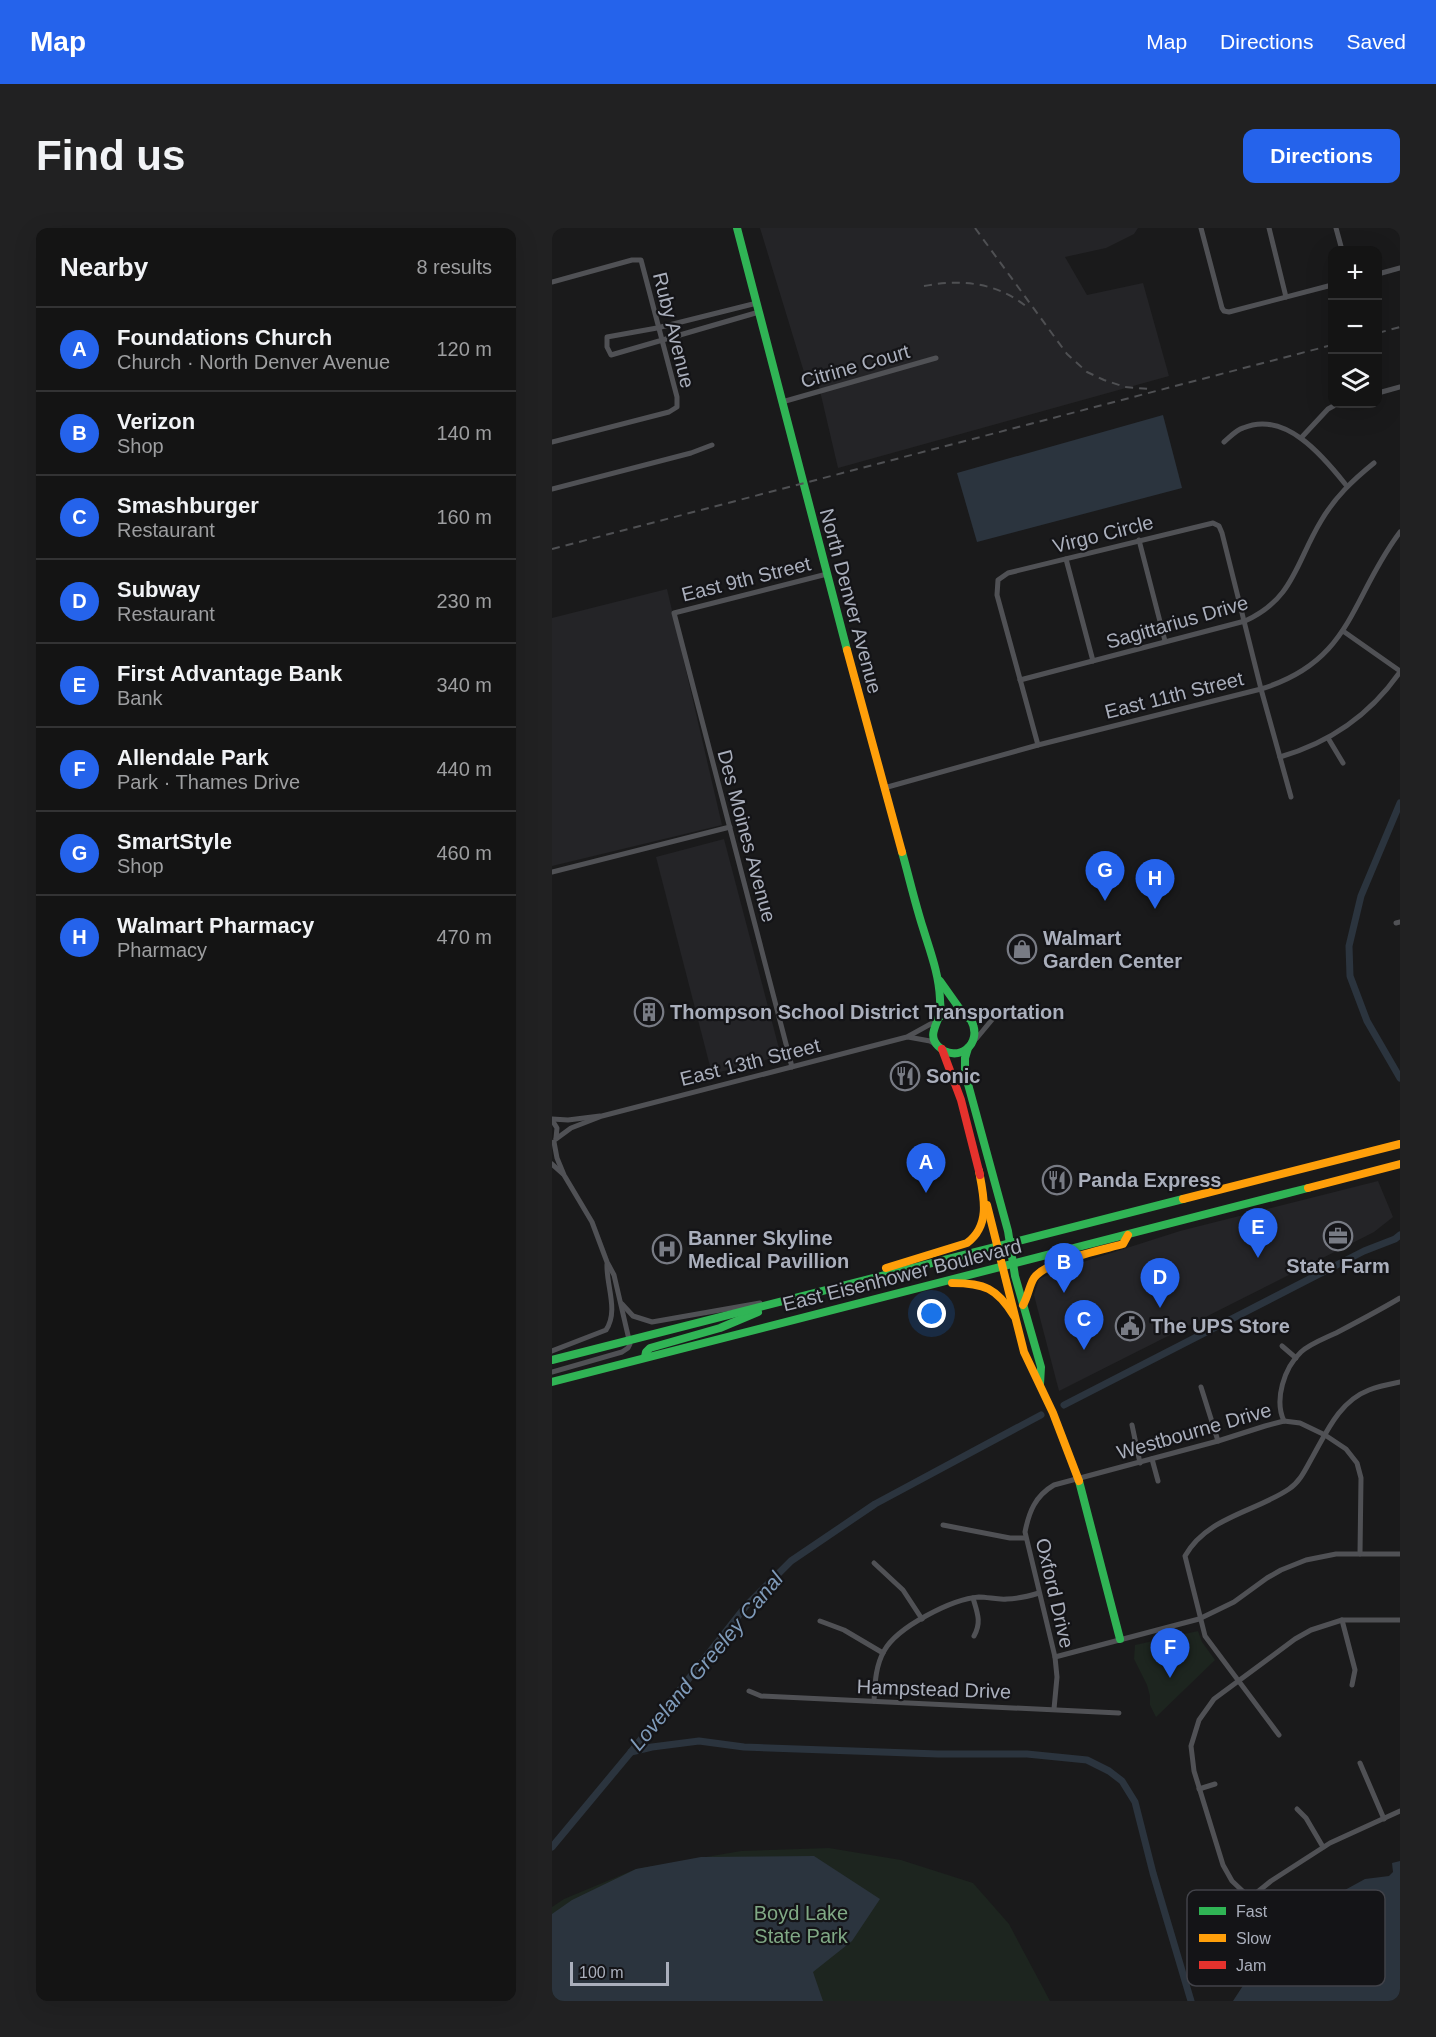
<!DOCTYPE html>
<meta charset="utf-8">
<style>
:root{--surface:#141414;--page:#212122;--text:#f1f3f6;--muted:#9d9ea0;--line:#333334;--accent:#2563eb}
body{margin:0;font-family:Arial,sans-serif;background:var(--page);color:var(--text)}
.controls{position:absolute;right:18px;top:18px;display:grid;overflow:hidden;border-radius:12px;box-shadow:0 6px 24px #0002}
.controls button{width:54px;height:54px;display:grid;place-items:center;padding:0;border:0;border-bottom:2px solid var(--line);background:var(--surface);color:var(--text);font:30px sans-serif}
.scale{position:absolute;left:18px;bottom:15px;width:99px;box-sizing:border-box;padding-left:6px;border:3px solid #aaafbc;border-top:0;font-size:16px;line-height:21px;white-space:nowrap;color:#aaafbc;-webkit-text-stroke:4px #141417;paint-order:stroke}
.you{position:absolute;left:380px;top:1086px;width:21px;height:21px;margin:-15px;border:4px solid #fff;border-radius:50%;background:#1a73e8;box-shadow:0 0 0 9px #1a73e833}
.badge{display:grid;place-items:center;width:39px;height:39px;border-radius:50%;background:var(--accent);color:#fff;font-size:20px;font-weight:700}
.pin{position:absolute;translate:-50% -50px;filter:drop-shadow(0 2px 3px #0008)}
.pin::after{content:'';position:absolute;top:32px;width:21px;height:18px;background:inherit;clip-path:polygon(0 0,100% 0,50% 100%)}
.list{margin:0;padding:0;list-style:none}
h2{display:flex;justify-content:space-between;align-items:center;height:78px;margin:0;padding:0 24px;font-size:26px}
h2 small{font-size:20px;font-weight:400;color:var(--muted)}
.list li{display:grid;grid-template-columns:39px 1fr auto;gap:18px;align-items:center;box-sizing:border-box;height:84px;padding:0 24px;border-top:2px solid var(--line)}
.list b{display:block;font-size:22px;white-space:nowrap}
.list p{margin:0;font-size:20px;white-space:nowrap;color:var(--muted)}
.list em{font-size:20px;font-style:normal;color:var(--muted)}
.icon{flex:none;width:33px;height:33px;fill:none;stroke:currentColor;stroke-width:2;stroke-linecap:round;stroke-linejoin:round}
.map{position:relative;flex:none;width:848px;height:1773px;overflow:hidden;border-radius:12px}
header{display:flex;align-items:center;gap:36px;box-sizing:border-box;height:84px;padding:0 30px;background:var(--accent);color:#fff}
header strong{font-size:28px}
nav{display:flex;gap:33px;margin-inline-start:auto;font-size:21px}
.intro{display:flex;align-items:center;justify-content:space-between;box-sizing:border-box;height:144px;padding:0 36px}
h1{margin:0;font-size:42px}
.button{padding:15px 27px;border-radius:12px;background:var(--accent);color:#fff;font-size:21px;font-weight:700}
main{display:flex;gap:36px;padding:0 36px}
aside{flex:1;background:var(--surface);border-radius:12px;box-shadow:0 6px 24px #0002}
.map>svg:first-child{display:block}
</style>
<header>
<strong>Map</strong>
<nav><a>Map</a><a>Directions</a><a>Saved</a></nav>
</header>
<div class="intro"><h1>Find us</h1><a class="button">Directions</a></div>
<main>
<aside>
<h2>Nearby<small>8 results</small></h2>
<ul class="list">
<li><span class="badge">A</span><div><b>Foundations Church</b><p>Church · North Denver Avenue</p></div><em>120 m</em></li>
<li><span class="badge">B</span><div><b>Verizon</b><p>Shop</p></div><em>140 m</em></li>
<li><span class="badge">C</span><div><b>Smashburger</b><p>Restaurant</p></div><em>160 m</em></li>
<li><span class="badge">D</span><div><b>Subway</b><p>Restaurant</p></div><em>230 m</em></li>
<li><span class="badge">E</span><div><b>First Advantage Bank</b><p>Bank</p></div><em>340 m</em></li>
<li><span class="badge">F</span><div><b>Allendale Park</b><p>Park · Thames Drive</p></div><em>440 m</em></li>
<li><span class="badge">G</span><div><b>SmartStyle</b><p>Shop</p></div><em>460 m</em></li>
<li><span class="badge">H</span><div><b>Walmart Pharmacy</b><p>Pharmacy</p></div><em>470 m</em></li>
</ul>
</aside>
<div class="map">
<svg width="848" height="1773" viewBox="0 0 848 1773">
<rect width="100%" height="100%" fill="#1a1a1b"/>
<g fill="#242427">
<polygon points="208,0 586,0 582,6 554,20 513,29 535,67 591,55 617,148 286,240 265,150 255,154"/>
<polygon points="115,361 170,597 0,638 0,390"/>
<polygon points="172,611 229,828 160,846 104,629"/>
<polygon points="826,953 841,989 822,1004 507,1163 482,1067 487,1051 509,1041 628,1003"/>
</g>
<g fill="#1d251f">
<polygon points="646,1403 650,1414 663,1432 604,1489 598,1477 598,1468 595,1457 582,1431 583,1417"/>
<polygon points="277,1620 349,1632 421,1655 457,1696 498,1773 0,1773 0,1679 12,1671 84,1641 189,1623"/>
</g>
<g fill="#2b343e">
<polygon points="611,187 630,260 425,314 405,245"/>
<polygon points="262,1628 328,1671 300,1713 261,1744 271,1773 0,1773 0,1686 20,1672 84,1641 149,1629"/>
<polygon points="848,1633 848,1773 681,1773 694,1753 692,1735 699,1737 718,1713 731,1706 733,1699 737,1694 745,1699 754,1693 754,1683 771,1670 782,1668 813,1651 837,1648 841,1644 840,1635"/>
</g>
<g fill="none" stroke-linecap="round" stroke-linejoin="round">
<g stroke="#2b343e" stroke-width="7">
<polyline points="848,575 809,668 797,718 798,748 815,793 848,850"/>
<polyline points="512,1177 812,1023 843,1011 848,1007"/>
<polyline points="79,1524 100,1519 147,1513 192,1519 386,1526 475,1526 535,1532 557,1543 570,1553 583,1574 601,1645 639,1773"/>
<polyline points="0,1619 79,1524 194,1378 239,1333 323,1276 489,1187"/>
</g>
<g stroke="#505155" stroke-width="5">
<polyline points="649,0 670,80 672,83 677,84 780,57"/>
<polyline points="717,0 734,69"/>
<polyline points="784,0 790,22"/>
<polyline points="826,46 848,40"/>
<polyline points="0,54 80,32 89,32 125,169 125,179 117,184 0,214"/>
<polyline points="205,75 105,100 55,109 55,119 59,127 207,84"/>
<polyline points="826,165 848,159"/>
<polyline points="230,174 384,130"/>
<polyline points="749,210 776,181 785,176"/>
<path d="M 672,214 C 678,209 684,202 691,200 C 733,182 771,228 794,257"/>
<polyline points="0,261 139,225 160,217"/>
<polyline points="587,312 613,413"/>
<polyline points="514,331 541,433"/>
<polyline points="791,403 848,443"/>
<path d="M 468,452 L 693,393 C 742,371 744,334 769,293 C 783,269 801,252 822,235"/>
<polyline points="776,510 791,535"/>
<polyline points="486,517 445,367 446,352 456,345 661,295 667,298 670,305 709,461 739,569"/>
<path d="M 728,529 C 777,515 818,487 848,444"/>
<path d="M 332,560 L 486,517 L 709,461 C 801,433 798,370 848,304"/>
<polyline points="0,644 178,599"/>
<polyline points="844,695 848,694"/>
<polyline points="414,786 432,786 448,782"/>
<polyline points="356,809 378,813 385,817"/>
<polyline points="424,811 448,782"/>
<polyline points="240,839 122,385 275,346"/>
<polyline points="0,891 16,892 48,888"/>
<polyline points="0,892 5,900 4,910"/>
<polyline points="4,911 19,900 50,888 355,809 384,793"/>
<polyline points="0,936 11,946"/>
<polyline points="70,1076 81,1088 100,1094 208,1075"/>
<polyline points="730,1118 744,1130"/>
<path d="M 0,1123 L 54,1102 C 67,1083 54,1057 55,1036"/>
<polyline points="0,1144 70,1124 76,1120 78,1116 62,1047 55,1034 40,994 12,947 5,930 2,914"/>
<polyline points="649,1159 666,1213"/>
<path d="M 732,1193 C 722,1172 732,1140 749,1124 C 759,1115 774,1110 786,1104 C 807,1093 828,1082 848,1070"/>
<polyline points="580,1197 588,1235"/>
<polyline points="600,1231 606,1253"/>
<polyline points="391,1297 458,1310 473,1310"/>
<polyline points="322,1335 351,1362 370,1391"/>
<path d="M 421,1370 C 425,1384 430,1394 422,1408"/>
<polyline points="790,1392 803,1442 800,1457"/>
<polyline points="268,1393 292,1402 331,1425"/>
<polyline points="503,1429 647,1391 682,1374 715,1350 729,1342 754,1332 784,1326 848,1326"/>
<polyline points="197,1463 209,1468 567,1485"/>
<path d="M 322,1473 C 323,1457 323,1439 332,1423 C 345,1399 400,1371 427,1369 C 436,1369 446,1372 455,1371 C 466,1371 477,1368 487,1365"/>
<path d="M 502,1481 L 505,1449 L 503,1429 L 473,1304 C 477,1284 483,1268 502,1257 L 666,1213 L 713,1198 L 732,1193 L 748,1195 L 773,1207 L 794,1221 L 805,1235 L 809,1250 L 808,1326"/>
<path d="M 727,1507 L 653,1408 L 633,1328 C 655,1289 703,1284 737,1261 C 749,1253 754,1240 761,1228 C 775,1203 788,1173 817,1162 C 827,1158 838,1156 848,1154"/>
<polyline points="808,1535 832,1591"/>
<polyline points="647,1561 663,1556"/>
<polyline points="745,1581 754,1590 771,1619"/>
<polyline points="698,1670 680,1653 671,1637 642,1543 639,1518 647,1492 662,1471 743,1411 759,1402 790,1392 848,1392"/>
<polyline points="671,1705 698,1670 719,1653 778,1615 848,1583"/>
</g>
<g stroke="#30b455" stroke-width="8">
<polyline points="185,0 295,422"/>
<path d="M 350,624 C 357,649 363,675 371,700 C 378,723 387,746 388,771 C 388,775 389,780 388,784 C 386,796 375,807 386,818 C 405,837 432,816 419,792 C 408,782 400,783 387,789"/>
<polyline points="388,753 410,784"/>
<polyline points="416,820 413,830 413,845 456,1003 463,1048 489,1139 488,1156"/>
<polyline points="93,1129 94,1124 98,1120 168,1100 206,1084"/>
<polyline points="0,1132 631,971"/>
<polyline points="0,1154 756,960"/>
<polyline points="527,1253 568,1411"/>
</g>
<g stroke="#ff9f0a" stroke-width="8">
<polyline points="295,422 350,624"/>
<polyline points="756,960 848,936"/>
<polyline points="631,971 848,916"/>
<polyline points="435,977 472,1124 501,1185 527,1253"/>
<path d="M 334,1040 L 415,1015 C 439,997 432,969 427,943"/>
<path d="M 400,1055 C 432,1055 445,1060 462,1088"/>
<path d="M 471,1077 C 476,1069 477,1058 482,1050 C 494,1033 550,1022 571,1016 L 576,1007"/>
</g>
<polyline stroke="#e5322d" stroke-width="8" points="390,821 409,872 428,947"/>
<g stroke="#4f5053" stroke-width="2" stroke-dasharray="8 6" stroke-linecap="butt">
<polyline points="423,0 515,126 535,144 552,152 573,159 597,161"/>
<path d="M 372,58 C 409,51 444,54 475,79"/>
<polyline points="826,105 848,99"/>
<polyline points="0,321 780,117"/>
</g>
</g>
<defs>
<g id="shop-ring" transform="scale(1.5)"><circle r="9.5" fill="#141417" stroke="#787b84" stroke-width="1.5"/><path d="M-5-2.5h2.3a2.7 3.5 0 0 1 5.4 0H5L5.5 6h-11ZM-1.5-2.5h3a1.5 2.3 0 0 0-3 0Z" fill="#787b84"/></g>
<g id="building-ring" transform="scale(1.5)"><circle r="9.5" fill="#141417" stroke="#787b84" stroke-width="1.5"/><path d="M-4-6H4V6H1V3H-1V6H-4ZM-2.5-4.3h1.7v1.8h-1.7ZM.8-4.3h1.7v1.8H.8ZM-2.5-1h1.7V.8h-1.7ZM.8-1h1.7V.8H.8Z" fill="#787b84"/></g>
<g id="restaurant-ring" transform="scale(1.5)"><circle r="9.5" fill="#141417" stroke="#787b84" stroke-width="1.5"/><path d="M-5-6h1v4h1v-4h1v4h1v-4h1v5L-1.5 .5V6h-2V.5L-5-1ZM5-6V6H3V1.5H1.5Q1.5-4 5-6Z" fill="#787b84"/></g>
<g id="office-ring" transform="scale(1.5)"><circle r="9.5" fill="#141417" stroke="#787b84" stroke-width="1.5"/><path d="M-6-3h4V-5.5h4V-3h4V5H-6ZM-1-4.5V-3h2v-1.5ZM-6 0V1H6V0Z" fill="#787b84"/></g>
<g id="hospital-ring" transform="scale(1.5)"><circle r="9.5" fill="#141417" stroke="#787b84" stroke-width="1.5"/><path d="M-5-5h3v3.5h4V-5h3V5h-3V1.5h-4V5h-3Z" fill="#787b84"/></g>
<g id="civic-ring" transform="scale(1.5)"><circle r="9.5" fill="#141417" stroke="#787b84" stroke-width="1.5"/><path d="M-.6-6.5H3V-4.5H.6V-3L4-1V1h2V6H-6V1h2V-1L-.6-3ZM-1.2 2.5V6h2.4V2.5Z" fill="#787b84"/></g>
</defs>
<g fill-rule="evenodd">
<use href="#shop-ring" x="470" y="721"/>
<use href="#building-ring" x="97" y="784"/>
<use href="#restaurant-ring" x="353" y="848"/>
<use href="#restaurant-ring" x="505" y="952"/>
<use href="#office-ring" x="786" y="1008"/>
<use href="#hospital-ring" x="115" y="1021"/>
<use href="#civic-ring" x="578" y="1098"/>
</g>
<g text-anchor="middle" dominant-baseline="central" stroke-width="4.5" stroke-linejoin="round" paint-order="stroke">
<g font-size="20" fill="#aaafbc" stroke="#141417">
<text transform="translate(122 102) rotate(76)">Ruby Avenue</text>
<text transform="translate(303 138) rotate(-16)">Citrine Court</text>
<text transform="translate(551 306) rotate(-14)">Virgo Circle</text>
<text transform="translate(194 351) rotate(-14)">East 9th Street</text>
<text transform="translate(299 373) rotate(75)">North Denver Avenue</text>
<text transform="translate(625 394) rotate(-16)">Sagittarius Drive</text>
<text transform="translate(622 467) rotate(-14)">East 11th Street</text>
<text transform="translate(195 608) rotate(75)">Des Moines Avenue</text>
<text transform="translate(198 834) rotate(-14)">East 13th Street</text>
<text transform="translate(350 1047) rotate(-14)">East Eisenhower Boulevard</text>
<text transform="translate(642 1203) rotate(-16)">Westbourne Drive</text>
<text transform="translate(503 1365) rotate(77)">Oxford Drive</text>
<text transform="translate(382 1461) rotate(2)">Hampstead Drive</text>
</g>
<g font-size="20" font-weight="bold" fill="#aaafbc" stroke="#141417" text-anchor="start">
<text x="491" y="710">Walmart<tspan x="491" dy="23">Garden Center</tspan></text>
<text x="118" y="784">Thompson School District Transportation</text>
<text x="374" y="848">Sonic</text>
<text x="526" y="952">Panda Express</text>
<text x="136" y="1010">Banner Skyline<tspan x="136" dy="23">Medical Pavillion</tspan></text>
<text x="786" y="1038" text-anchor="middle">State Farm</text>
<text x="599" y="1098">The UPS Store</text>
</g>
<g font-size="20" fill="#80a985" stroke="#141417">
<text x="249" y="1685">Boyd Lake<tspan x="249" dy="23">State Park</tspan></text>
</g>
<g font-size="21" font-style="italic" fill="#7f9bba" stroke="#141417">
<text transform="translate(154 1433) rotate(-50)">Loveland Greeley Canal</text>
</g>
</g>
<rect x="635" y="1662" width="198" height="96" rx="9" fill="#141417" stroke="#414249" stroke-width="1.5"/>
<rect x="647" y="1679" width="27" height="8" fill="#30b455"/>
<rect x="647" y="1706" width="27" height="8" fill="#ff9f0a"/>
<rect x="647" y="1733" width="27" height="8" fill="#e5322d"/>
<g font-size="16" fill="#aaafbc">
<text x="684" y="1689">Fast</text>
<text x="684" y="1716">Slow</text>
<text x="684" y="1743">Jam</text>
</g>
</svg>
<div class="controls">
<button>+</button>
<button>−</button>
<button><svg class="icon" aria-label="layers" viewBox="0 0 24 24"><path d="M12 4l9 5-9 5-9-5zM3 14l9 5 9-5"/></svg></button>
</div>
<div class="scale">100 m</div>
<div class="you"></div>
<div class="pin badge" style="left:374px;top:965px">A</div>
<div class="pin badge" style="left:512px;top:1065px">B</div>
<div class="pin badge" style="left:532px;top:1122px">C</div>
<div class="pin badge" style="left:608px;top:1080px">D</div>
<div class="pin badge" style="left:706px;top:1030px">E</div>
<div class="pin badge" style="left:618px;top:1450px">F</div>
<div class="pin badge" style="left:553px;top:673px">G</div>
<div class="pin badge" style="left:603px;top:681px">H</div>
</div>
</main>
